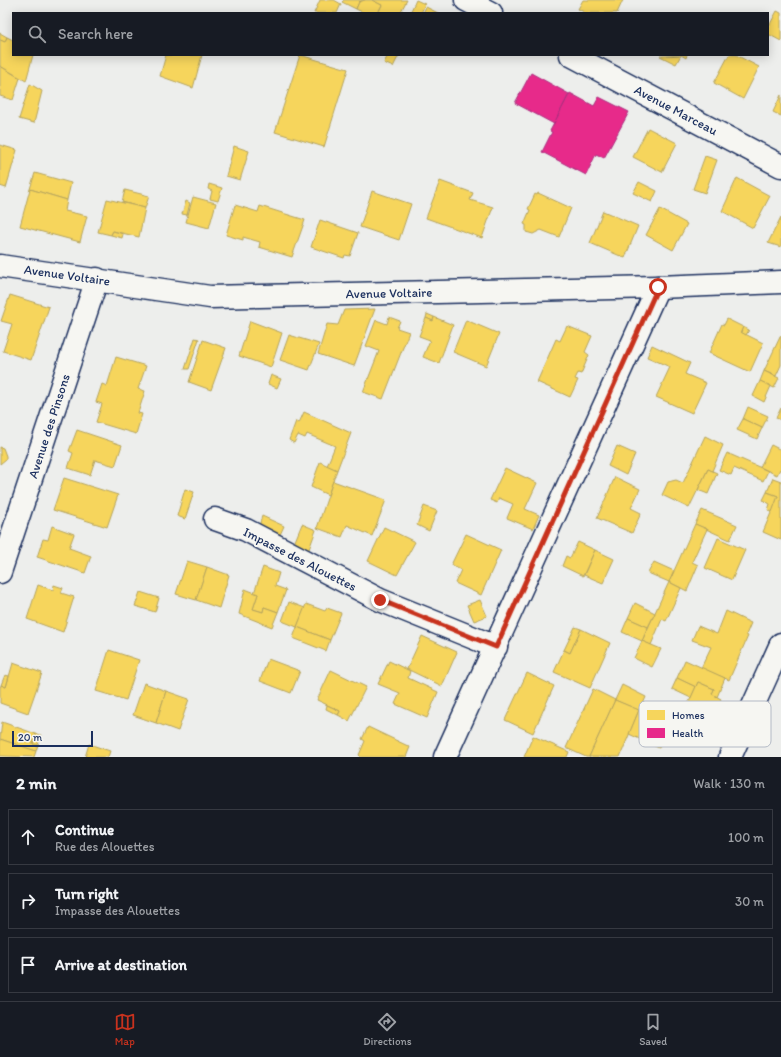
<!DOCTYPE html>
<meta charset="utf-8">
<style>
:root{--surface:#171b24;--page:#20242c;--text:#f1f3f6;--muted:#9ea1a6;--line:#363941;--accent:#c8321e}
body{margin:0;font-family:Itim,sans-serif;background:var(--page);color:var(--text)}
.scale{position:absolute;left:12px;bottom:10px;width:81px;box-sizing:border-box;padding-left:4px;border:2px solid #1b2f5e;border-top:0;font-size:11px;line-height:14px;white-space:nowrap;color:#1b2f5e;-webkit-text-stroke:3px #f6f6f2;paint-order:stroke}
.stop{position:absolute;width:12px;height:12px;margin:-9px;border:3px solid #c8321e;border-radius:50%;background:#fff}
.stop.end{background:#c8321e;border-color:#fff;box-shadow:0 1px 4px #0008}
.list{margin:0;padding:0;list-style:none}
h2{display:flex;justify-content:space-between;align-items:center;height:52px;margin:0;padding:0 16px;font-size:17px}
h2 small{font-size:13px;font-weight:400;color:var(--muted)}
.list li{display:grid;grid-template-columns:26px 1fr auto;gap:12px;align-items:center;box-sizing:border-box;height:56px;margin:0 8px 8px;padding:0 8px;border:1px solid var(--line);border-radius:0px}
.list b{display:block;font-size:15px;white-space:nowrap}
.list p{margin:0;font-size:13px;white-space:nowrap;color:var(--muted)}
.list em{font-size:13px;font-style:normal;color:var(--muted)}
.icon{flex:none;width:22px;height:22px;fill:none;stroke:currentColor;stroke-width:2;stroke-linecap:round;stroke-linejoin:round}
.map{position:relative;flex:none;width:781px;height:757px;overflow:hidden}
.search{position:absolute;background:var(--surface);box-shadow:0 2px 10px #0003;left:12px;right:12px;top:12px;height:44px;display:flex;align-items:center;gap:10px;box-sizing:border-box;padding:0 14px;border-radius:0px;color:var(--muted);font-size:15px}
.sheet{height:244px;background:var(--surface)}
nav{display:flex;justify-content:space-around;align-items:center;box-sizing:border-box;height:56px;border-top:1px solid var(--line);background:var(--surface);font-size:11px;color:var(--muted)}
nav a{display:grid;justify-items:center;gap:2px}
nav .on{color:var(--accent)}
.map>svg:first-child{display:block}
</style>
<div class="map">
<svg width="781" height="757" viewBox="0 0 781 757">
<rect width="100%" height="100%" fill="#edeeec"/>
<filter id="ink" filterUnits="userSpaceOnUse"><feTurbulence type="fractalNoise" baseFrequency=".025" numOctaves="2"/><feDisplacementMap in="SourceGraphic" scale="8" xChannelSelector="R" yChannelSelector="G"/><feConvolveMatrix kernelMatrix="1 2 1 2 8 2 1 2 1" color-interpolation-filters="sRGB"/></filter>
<g filter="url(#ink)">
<g fill="#f6d55c" stroke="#b4a35d">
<polygon points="320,0 334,0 341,4 337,13 314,13"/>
<polygon points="344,0 365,0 359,2 356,9 342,2"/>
<polygon points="365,0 372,0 382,5 378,13 364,13 356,9 359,2"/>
<polygon points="372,0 407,0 400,13 378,13 382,5"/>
<polygon points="416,0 425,4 421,13 410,13"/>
<polygon points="583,0 623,0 617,13 586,13 578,9"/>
<polygon points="426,7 438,13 423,13"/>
<polygon points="777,11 781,13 781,41 768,34 768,28"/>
<polygon points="0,33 7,37 5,42 0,40"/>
<polygon points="7,37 13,40 13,55 33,55 26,81 0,66 0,40 5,42"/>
<polygon points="166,55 202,55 193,88 160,76"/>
<polygon points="300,55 348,69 324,147 275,132"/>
<polygon points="388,55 399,55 393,67 384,63"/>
<polygon points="681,55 676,64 660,56 687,55 686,58"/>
<polygon points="729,55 736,55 759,67 743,99 714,83"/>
<polygon points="0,66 20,78 13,100 0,96"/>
<polygon points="30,84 42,91 34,123 19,119"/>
<polygon points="781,95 781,116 773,112"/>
<polygon points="648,128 677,143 662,172 633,157"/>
<polygon points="0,145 17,150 6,188 0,186"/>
<polygon points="234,146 249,151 240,180 226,176"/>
<polygon points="705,156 717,160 705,193 693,189"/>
<polygon points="35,173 71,183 67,200 30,189"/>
<polygon points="737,178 770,196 753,228 722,211"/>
<polygon points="440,181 473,193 470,200 493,207 482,238 426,218"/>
<polygon points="639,182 657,191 652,202 633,193"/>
<polygon points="209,184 222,188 218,201 210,199 212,191 208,189"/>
<polygon points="30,189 67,200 65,211 87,216 80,242 20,226"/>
<polygon points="125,190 149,196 145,208 122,202"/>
<polygon points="372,191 411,204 399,240 360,227"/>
<polygon points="538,193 571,208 559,237 541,230 533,234 526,232 526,225 524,224 530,210 528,209 535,194 537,195"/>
<polygon points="193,197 216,203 209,228 186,222"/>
<polygon points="107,199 145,208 139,237 113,231 111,235 98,232"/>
<polygon points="186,201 190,203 187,215 182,214"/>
<polygon points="235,205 258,212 260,206 305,220 292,257 259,247 260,242 243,237 243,240 226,235"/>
<polygon points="660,209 687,224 673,250 646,235"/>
<polygon points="603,211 638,226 625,258 590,243"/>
<polygon points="781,217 781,247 768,243"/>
<polygon points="320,220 358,233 350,256 345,255 344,258 311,247"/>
<polygon points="113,231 123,234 122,238 111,235"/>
<polygon points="10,295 49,307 31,360 3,351 12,324 1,321"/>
<polygon points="375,309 354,366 318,354 327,324 338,325 344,310"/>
<polygon points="427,314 434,317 433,321 426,318"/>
<polygon points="389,317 400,321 397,328 409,332 383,399 363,392 379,351 366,346 376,320 387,324"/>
<polygon points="434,317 453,325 439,363 423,357 430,340 419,336 426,318 433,321"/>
<polygon points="727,319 743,327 741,332 763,343 750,372 709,353 722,324 724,325"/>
<polygon points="466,320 499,334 486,366 453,352"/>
<polygon points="250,321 282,333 271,367 239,356"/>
<polygon points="567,326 592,336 585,352 589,355 581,374 578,373 575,379 578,380 570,397 537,382 556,339 560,341"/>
<polygon points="743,327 749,330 746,335 741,332"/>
<polygon points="289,335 319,344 309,370 280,360"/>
<polygon points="781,335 781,365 776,376 764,371"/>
<polygon points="195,338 199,339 189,369 185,369"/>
<polygon points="203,340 226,348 211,390 189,382"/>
<polygon points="652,345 690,363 685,374 706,383 692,413 656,397 670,367 647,357"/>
<polygon points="116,357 146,366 138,389 145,391 138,413 142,414 136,434 96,422 102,404 96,402 102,384 107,386"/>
<polygon points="764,371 779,378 774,388 760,381"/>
<polygon points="271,375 281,379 277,388 268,384"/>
<polygon points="760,381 771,386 764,402 753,396"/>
<polygon points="748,407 768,416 762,428 743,419"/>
<polygon points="781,408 781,420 776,418"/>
<polygon points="304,412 351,433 337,470 327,466 335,446 307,434 305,438 298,435 294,443 289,440 296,421 299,423"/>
<polygon points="743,419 762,428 757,439 737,430"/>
<polygon points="77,430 122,445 115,466 95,460 90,475 68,468 73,453 69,451"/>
<polygon points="705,436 723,445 712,471 708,469 689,508 662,495 668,482 676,480 683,483"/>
<polygon points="771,445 781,450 781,470 780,469 777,475 760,467"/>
<polygon points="617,446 635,454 626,475 608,466"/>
<polygon points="0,447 3,448 6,456 6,459 0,464"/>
<polygon points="727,453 768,471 763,481 734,468 731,475 719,470"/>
<polygon points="320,462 337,470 328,495 311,487"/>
<polygon points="505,468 537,483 525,509 539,515 533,529 507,518 513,504 499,498 497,503 490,500"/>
<polygon points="708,469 717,473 708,494 698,490"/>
<polygon points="615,477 640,489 631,508 641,513 632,533 597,518"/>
<polygon points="64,478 118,495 107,527 53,510"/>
<polygon points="773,478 781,481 781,540 763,532 778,496 767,492"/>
<polygon points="333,481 386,500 372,536 347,525 342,537 317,528"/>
<polygon points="185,489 194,492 185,519 177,516"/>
<polygon points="767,492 778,496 772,512 768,510 770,504 763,500"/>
<polygon points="424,506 437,511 429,531 417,525"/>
<polygon points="702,510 737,525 730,540 695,524"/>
<polygon points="262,516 284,526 278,539 258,530"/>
<polygon points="302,524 316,530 308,552 293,546"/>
<polygon points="695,524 707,529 692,562 698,565 687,591 669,582"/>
<polygon points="52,526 74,534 69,548 91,556 85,573 37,557 43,539 48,540"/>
<polygon points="384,527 415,542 397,575 368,561"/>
<polygon points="466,534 501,550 481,595 455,583 461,570 451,565"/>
<polygon points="718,538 745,550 732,580 705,568"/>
<polygon points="578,542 595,550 583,576 562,566 566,556 570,558"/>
<polygon points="595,550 614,559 603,583 584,575"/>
<polygon points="187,561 207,567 196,600 176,594"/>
<polygon points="654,562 674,571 669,582 648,573"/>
<polygon points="207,567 229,575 219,608 196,600"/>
<polygon points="263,567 279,573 275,586 286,590 278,612 264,607 263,612 253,609 258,594 254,593"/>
<polygon points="669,582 681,588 666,621 662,619 651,645 642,641"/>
<polygon points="38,585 53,590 54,585 63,588 61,593 74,597 63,632 27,619"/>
<polygon points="245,589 258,594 253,609 263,612 264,607 278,612 272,627 239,614"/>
<polygon points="140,592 159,598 155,612 135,606"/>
<polygon points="480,600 487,616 474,621 467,605"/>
<polygon points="289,602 305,608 297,627 282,621"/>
<polygon points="635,603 655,613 648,627 628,618"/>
<polygon points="306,604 325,611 327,608 341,613 330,640 297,627"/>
<polygon points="726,611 751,623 746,635 748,636 729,680 701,668 711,647 692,640 698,626 717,634"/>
<polygon points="628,618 648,627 642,641 622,632"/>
<polygon points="297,627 330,640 326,651 293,638"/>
<polygon points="575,627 581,629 570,653 564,650"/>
<polygon points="581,629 610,643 590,688 554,672 564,650 570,653"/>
<polygon points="422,636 457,652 442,686 407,669"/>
<polygon points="642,641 661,649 652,667 634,658"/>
<polygon points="109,650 139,660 126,700 96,691"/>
<polygon points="268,659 300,671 291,693 260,681"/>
<polygon points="685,660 725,678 717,697 712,694 714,689 698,682 696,687 677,678"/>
<polygon points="389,661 410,671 408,678 438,692 427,718 395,704 400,693 378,684"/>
<polygon points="13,663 42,673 28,713 0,703 0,688 1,685 6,687"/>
<polygon points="331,670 366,687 349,721 338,715 340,711 317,700"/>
<polygon points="527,673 554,686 533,733 505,720"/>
<polygon points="5,675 9,676 6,687 1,685"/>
<polygon points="677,678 696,687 691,698 672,689"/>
<polygon points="698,682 714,689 712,694 721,699 703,740 687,733 695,715 685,711"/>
<polygon points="144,683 166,691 156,723 133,715"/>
<polygon points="622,685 646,697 640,711 615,700"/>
<polygon points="593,689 615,700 589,757 586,757 566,748"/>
<polygon points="166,691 189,699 178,731 156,723"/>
<polygon points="615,700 639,710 620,757 589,757"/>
<polygon points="327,705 340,711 338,715 326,709"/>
<polygon points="639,710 670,725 659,748 629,734"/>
<polygon points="2,722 36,734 33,744 38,745 36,751 0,739"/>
<polygon points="368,727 410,747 406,757 361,757 359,755 365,741 362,739"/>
<polygon points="36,734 41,735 38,745 33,744"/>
<polygon points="533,736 569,752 567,757 524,757"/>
<polygon points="0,739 36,751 34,757 0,756"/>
<polygon points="89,744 110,751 108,757 85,757"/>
</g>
<g fill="#e7298a" stroke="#aa2b7d">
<polygon points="531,73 569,94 554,124 515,103"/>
<polygon points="570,93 594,106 599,97 629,112 604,158 596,154 586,175 542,152 552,132 550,131"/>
</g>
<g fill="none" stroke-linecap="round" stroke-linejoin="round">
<g stroke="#1b2f5e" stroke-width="25">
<g id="minor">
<polyline points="466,0 491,13"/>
<polyline points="571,55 781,166"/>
<polyline points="0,266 210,297 658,287 781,282"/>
<polyline points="215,519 246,530 380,600 496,647"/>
<polyline points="0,572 97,279"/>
<polyline points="445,757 658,287"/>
<polyline points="730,757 781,644"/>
</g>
</g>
<use href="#minor" stroke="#f6f6f2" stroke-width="22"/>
</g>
</g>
<g fill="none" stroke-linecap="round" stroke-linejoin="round" filter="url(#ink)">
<polyline stroke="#c8321e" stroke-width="5" points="380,600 496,647 658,287"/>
</g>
<g text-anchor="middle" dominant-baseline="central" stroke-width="4" stroke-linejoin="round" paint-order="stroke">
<g font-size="13" fill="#1b2f5e" stroke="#f6f6f2">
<text transform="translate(676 110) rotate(28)">Avenue Marceau</text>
<text transform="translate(67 275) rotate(8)">Avenue Voltaire</text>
<text transform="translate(389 293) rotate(-1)">Avenue Voltaire</text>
<text transform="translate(49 426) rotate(-72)">Avenue des Pinsons</text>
<text transform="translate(300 559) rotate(27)">Impasse des Alouettes</text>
</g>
</g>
<rect x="639" y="701" width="132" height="46" rx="6" fill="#f6f6f2" stroke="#b4bac6" stroke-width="1"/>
<rect x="647" y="710" width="18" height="10" fill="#f6d55c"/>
<rect x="647" y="728" width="18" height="10" fill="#e7298a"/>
<g font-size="11" fill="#1b2f5e">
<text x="672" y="719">Homes</text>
<text x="672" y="737">Health</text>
</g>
</svg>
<div class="scale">20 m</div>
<div class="stop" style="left:658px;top:287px"></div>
<div class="stop end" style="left:380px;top:600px"></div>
<div class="search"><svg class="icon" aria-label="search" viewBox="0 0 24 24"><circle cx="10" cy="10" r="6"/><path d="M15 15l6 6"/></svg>Search here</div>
</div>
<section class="sheet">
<h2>2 min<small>Walk · 130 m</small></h2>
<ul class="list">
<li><svg class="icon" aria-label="ahead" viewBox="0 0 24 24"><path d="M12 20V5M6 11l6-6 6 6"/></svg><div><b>Continue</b><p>Rue des Alouettes</p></div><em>100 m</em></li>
<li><svg class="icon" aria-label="right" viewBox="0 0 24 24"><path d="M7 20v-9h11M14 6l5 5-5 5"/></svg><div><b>Turn right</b><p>Impasse des Alouettes</p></div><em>30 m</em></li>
<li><svg class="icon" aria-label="arrive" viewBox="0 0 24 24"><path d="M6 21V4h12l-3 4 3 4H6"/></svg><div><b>Arrive at destination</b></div></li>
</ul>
</section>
<nav>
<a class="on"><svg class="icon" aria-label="map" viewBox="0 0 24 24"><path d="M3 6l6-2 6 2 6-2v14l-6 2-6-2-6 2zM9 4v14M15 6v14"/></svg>Map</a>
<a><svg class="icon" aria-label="directions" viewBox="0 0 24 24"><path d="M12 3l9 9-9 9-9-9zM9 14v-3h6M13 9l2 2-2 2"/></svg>Directions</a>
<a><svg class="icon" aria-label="saved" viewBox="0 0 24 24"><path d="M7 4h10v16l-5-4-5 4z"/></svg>Saved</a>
</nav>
